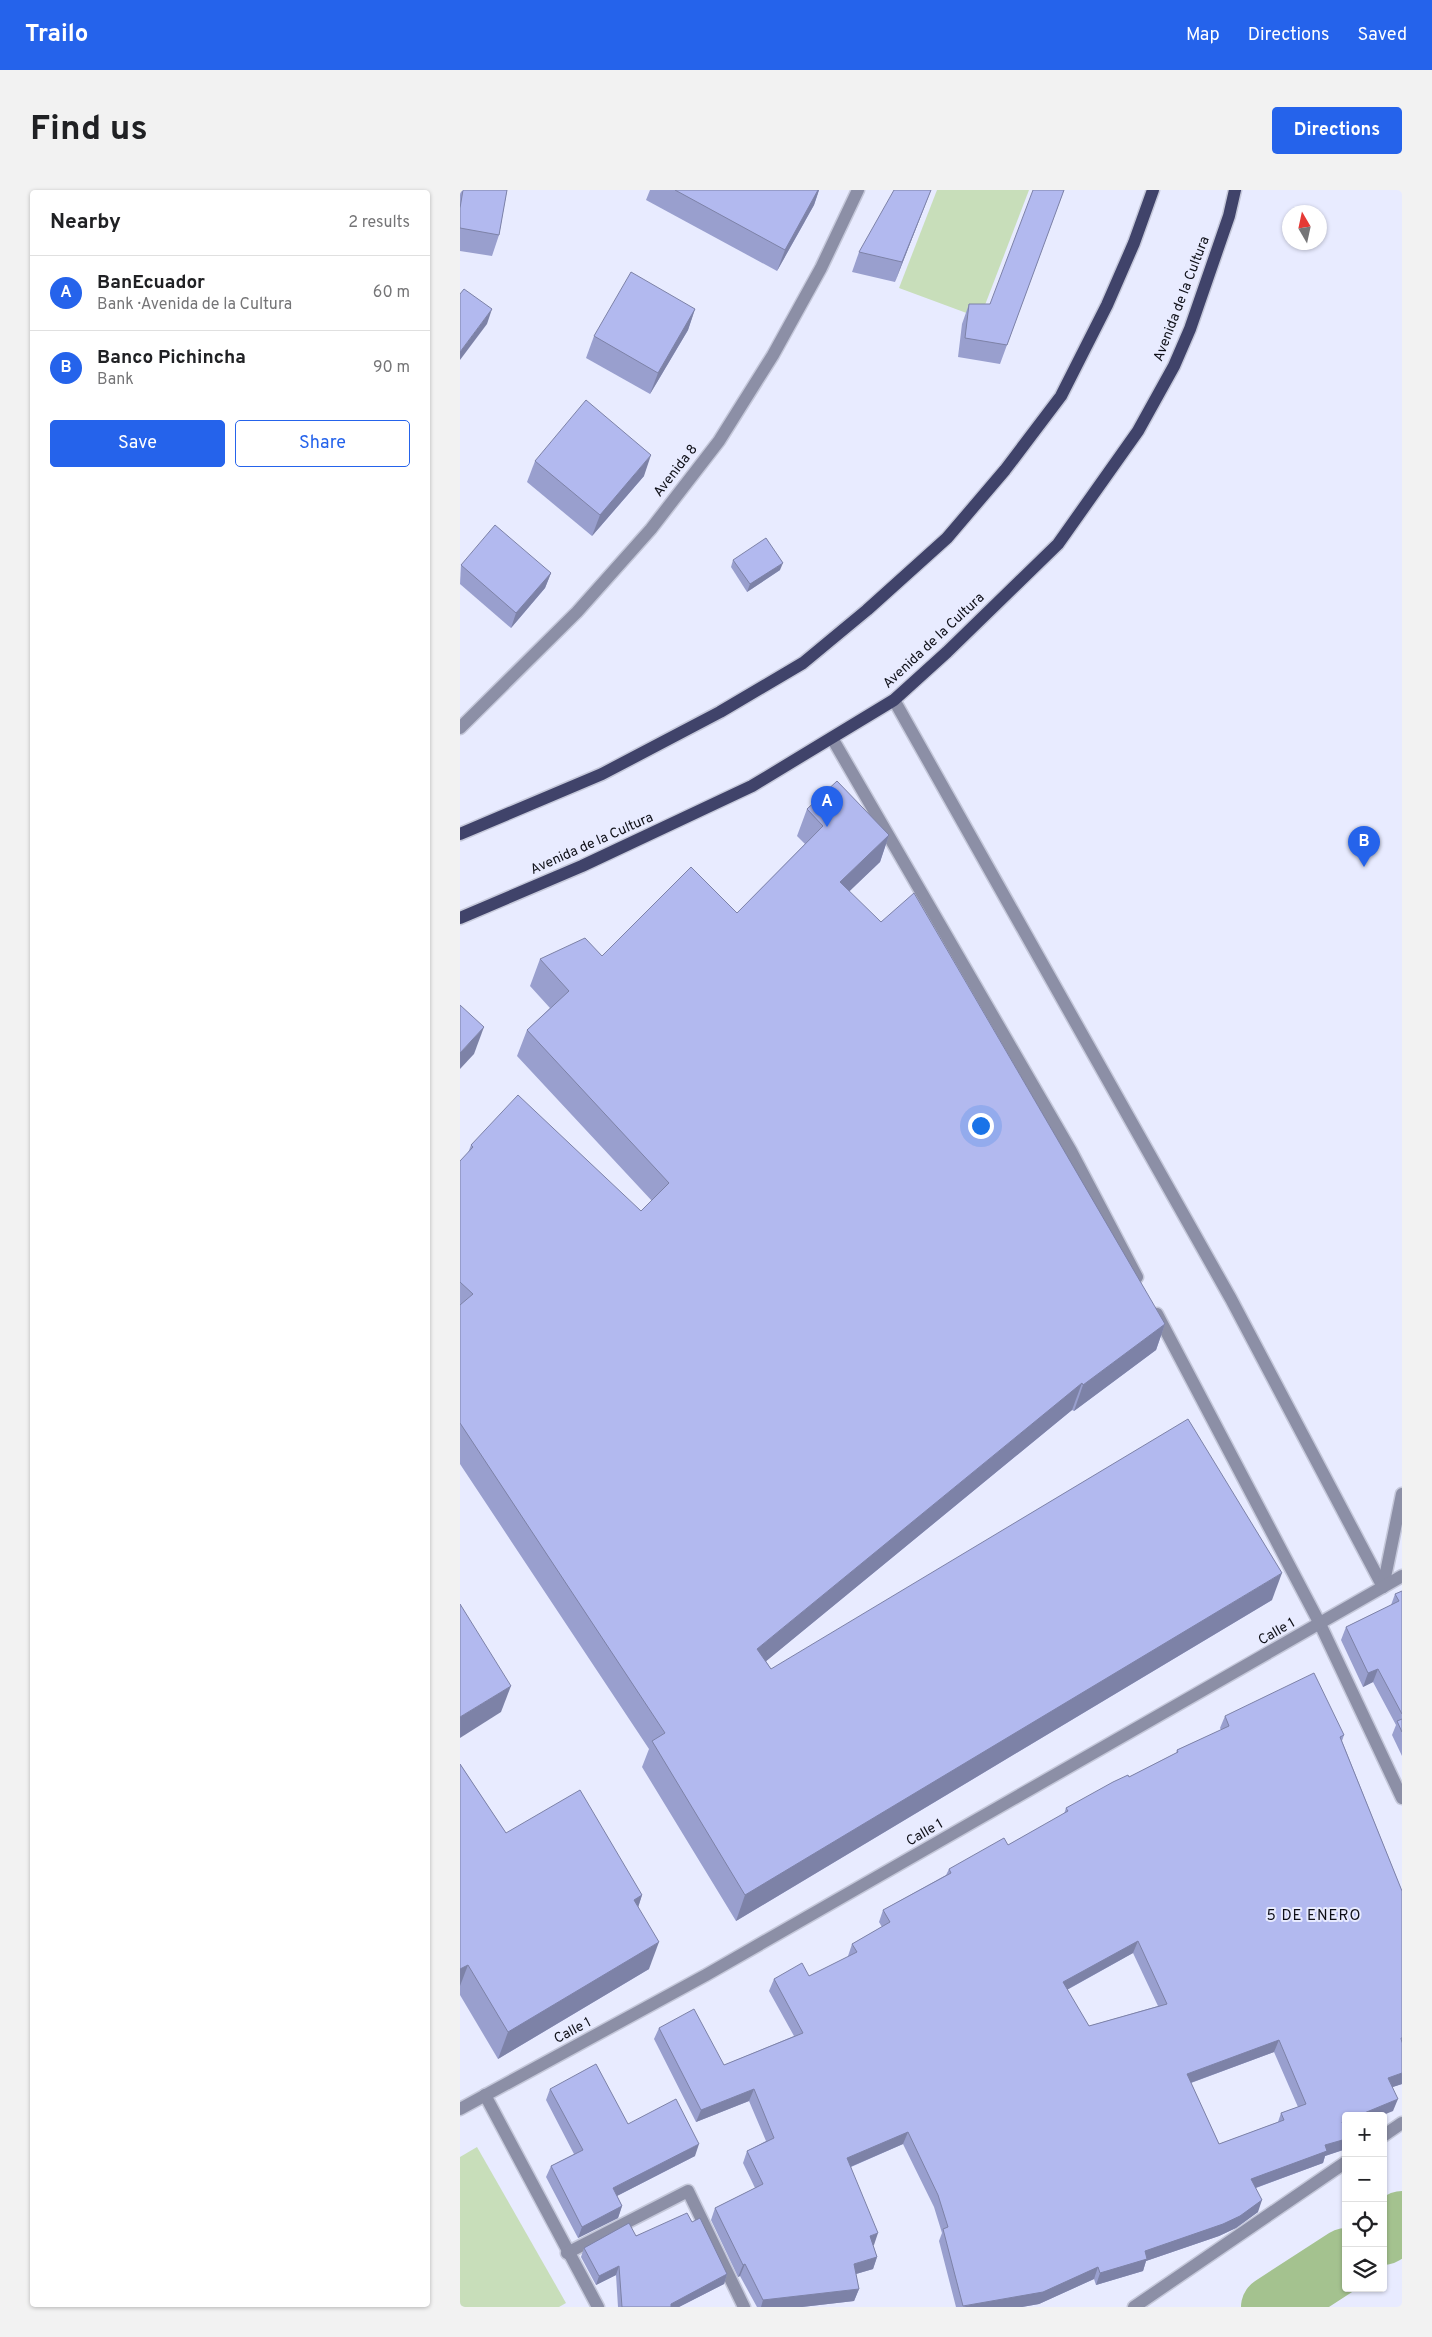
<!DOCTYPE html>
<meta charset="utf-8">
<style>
:root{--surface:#fff;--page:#f2f2f2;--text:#202124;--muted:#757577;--line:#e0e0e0;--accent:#2563eb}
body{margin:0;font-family:Overpass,sans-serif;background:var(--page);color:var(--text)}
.controls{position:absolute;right:15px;bottom:15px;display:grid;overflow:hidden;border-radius:5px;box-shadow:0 1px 4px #0004}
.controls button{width:45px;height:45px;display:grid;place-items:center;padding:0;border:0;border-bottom:1px solid var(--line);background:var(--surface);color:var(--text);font:25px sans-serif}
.compass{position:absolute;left:822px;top:15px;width:45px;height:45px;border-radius:50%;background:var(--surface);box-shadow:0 1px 4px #0004;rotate:351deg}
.you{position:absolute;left:520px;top:935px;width:18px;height:18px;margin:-12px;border:4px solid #fff;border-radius:50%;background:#1a73e8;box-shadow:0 0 0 8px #1a73e833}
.badge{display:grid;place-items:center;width:32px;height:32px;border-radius:50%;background:var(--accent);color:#fff;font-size:16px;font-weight:700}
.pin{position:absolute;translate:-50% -41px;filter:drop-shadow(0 1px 2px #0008)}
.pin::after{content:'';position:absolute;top:26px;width:18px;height:15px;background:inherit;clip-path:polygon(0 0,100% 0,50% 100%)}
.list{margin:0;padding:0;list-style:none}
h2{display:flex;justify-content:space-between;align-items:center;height:65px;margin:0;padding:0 20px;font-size:21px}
h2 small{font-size:16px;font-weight:400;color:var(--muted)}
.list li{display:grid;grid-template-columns:32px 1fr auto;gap:15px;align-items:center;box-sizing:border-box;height:75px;padding:0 20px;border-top:1px solid var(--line)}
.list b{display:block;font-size:19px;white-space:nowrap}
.list p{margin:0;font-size:16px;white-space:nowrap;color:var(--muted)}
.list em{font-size:16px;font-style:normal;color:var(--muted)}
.actions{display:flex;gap:10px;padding:15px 20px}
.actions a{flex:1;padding:11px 0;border:1px solid var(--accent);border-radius:5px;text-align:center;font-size:18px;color:var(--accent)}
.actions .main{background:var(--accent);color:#fff}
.icon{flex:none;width:28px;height:28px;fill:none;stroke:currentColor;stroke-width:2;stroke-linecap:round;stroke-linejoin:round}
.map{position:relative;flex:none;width:942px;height:2117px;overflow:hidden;border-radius:5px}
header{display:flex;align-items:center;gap:30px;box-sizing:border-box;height:70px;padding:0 25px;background:var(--accent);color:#fff}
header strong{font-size:24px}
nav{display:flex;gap:28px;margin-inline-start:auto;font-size:18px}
.intro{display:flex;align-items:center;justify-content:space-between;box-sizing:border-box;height:120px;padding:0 30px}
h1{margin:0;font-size:35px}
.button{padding:12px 22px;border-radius:5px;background:var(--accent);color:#fff;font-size:18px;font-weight:700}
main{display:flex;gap:30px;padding:0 30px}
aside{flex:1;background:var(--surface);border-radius:5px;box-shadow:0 1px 4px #0004}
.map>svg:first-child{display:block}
</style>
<header>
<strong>Trailo</strong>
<nav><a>Map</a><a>Directions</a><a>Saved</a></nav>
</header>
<div class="intro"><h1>Find us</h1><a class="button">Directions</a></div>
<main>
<aside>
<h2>Nearby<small>2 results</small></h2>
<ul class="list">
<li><span class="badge">A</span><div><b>BanEcuador</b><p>Bank · Avenida de la Cultura</p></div><em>60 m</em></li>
<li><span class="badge">B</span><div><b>Banco Pichincha</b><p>Bank</p></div><em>90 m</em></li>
</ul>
<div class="actions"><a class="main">Save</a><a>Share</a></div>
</aside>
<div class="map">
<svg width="942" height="2117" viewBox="0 0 942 2117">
<rect width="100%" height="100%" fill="#e8ebff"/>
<g fill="#c8deba">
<polygon points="477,0 569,0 520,128 439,98"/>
<polygon points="17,1957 106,2113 99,2117 0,2117 0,1967"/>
</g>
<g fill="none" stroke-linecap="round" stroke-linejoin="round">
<g stroke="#a4c28f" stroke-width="62">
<polyline points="923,2044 942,2032"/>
<polyline points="812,2117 886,2069"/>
</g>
<g stroke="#c5c8da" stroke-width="15">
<g id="minor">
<polyline points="434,510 771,1109 923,1397"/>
<polyline points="0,538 117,422 191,339 259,251 313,165 361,78 398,0"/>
<polyline points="372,548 611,961 677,1087"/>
<polyline points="697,1124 860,1434 942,1608"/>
<polyline points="923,1397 942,1304"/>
<polyline points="25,1905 138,2117"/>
<polyline points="0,1919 246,1785 942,1386"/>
<polyline points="923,1946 942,1933"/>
<polyline points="107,2063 228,2001 284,2117"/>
<polyline points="674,2117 886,1972"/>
</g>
</g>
<g stroke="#c5c8da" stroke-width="15">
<g id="major">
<polyline points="0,644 142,584 260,522 343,473 407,420 487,348 545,280 601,206 647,115 674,53 693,0"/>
<polyline points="0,728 122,676 292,596 434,510 487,462 598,354 678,241 714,176 730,139 769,26 775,0"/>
</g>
</g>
<use href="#minor" stroke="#8c8fa6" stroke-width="12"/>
<use href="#major" stroke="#40436a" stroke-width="12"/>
</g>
<g fill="#999fce" fill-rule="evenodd">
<polygon points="0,0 47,0 39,45 32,66 0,61"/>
<polygon points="190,0 359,0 354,15 317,81 186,10"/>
<polygon points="471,0 435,92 392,82 399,62"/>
<polygon points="604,0 540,174 498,167 502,134 509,114 530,114"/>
<polygon points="235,119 228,140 190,204 126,168 134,146"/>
<polygon points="75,271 184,286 132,346 67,292"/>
<polygon points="273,370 320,380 287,402 271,377"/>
<polygon points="1,375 91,383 85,398 51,438 0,394"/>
<polygon points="347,619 429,645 420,672 389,701 705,1134 696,1160 614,1221 612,1220 306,1471 311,1479 812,1410 276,1731 182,1577 189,1559 0,1274 0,971 8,963 11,955 181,1021 192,1011 57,866 67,840 90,818 70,796 80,769 142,766 277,723 345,654 337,646"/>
<polygon points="942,1401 942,1566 932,1545 936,1535 913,1492 903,1497 881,1450 886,1437 931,1415 935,1404"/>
<path d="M 765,1526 L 884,1545 L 882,1551 L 942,1701 L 942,1894 L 932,1897 L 933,1921 L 886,1926 L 886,1940 L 883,1960 L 865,1966 L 863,1973 L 796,1998 L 798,2022 L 776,2038 L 759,2046 L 686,2071 L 683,2081 L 636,2095 L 634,2089 L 579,2114 L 562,2117 L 496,2117 L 479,2051 L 482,2043 L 474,2017 L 443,1954 L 391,1977 L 414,2055 L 413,2055 L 417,2067 L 413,2079 L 396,2084 L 399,2099 L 394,2111 L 342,2117 L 297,2117 L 280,2086 L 278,2087 L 251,2030 L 255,2018 L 295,1998 L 283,1973 L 287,1961 L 306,1951 L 289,1911 L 236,1932 L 194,1849 L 199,1838 L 264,1875 L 334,1846 L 309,1801 L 314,1789 L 349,1786 L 388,1767 L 388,1766 L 392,1754 L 422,1737 L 419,1732 L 423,1720 L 486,1685 L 489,1679 L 548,1655 L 604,1624 L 606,1618 L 669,1587 L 716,1563 L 717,1560 L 761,1540 L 760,1538 ZM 673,1763 L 698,1816 L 629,1836 L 607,1800 ZM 814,1862 L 838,1917 L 821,1923 L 818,1932 L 759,1954 L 731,1893 Z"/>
<polygon points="0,1574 46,1643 182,1705 178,1718 189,1779 38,1869 0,1805"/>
<polygon points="90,1899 168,1934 235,1966 157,2006 162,2016 158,2028 118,2048 86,1987 91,1976 114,1964 86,1910"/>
<polygon points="232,2032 267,2084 264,2094 219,2117 158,2117 156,2085 136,2095 121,2067 124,2058"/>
</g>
<g fill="#7d82a7">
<polygon points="358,0 359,0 354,15 317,81 325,60"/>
<polygon points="471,0 435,92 442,72"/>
<polygon points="32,119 27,134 0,170 0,162"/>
<polygon points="235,119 228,140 190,204 198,183"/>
<polygon points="191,265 184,286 132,346 140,325"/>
<polygon points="323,373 320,380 287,402 290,394"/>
<polygon points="91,383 85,398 51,438 56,423"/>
<polygon points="429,645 420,672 371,719 380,692"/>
<polygon points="24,837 14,864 0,879 0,863"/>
<polygon points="705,1134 696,1160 614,1221 623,1195"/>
<polygon points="622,1193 612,1220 288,1486 297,1459"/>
<polygon points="822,1383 812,1410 276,1731 285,1705"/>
<polygon points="918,1479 913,1492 903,1497 908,1483"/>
<polygon points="51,1496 41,1522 0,1548 0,1527"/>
<polygon points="182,1705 173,1732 174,1710"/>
<polygon points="678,1751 673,1763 599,1804 603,1792"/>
<polygon points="199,1752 189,1779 38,1869 48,1842"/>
<polygon points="8,1775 0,1796 0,1779"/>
<polygon points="819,1850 814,1862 722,1896 727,1884"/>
<polygon points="942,1883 942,1894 924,1900 928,1888"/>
<polygon points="294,1899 289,1911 236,1932 241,1920"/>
<polygon points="938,1909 933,1921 921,1926 897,1926"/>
<polygon points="886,1930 886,1940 878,1944 882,1932"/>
<polygon points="448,1942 443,1954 383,1980 387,1968"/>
<polygon points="886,1949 886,1953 883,1960 865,1966 863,1973 787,2001 791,1989 865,1955"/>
<polygon points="239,1954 235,1966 149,2010 153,1998"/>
<polygon points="802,2010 798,2022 776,2038 759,2046 686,2071 683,2081 636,2095 640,2083 685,2061"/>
<polygon points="162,2016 158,2028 118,2048 122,2037"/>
<polygon points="418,2043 414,2055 406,2058 410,2046"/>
<polygon points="417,2067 413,2079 389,2086 394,2074"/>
<polygon points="285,2074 280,2086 278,2087 283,2075"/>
<polygon points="159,2076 156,2085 136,2095 139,2086"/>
<polygon points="638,2077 634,2089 579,2114 562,2117 503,2117"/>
<polygon points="267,2084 264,2094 219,2117 209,2117 211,2114"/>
<polygon points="399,2099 394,2111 342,2117 301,2117 303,2110"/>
</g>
<g fill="#b2b9ef" stroke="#7d82a7" fill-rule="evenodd">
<polygon points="3,0 47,0 39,45 0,38 0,18"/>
<polygon points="215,0 358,0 325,60"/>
<polygon points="434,0 471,0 442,72 399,62"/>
<polygon points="573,0 604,0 547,155 505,148 509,114 530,114"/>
<polygon points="171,82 235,119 198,183 134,146"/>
<polygon points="4,99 32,119 0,162 0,104"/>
<polygon points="126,210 191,265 140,325 75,271"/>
<polygon points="35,335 91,383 56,423 1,375"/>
<polygon points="306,348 323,373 290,394 273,370"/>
<polygon points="377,591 429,645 380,692 421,732 454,703 705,1134 623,1195 622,1193 297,1459 311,1479 728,1229 822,1383 285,1705 192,1551 205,1543 0,1233 0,1115 13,1104 0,1092 0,971 13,957 11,955 58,905 181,1021 209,993 67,840 109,801 80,769 125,748 142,766 231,677 277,723 363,636 347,619"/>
<polygon points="0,815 24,837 0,863"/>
<polygon points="942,1401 942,1524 918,1479 908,1483 886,1437 939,1411 935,1404"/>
<polygon points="0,1414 51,1496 0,1527"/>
<path d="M 854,1483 L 884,1545 L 880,1547 L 942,1701 L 942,1848 L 941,1848 L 942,1853 L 942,1883 L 928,1888 L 938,1909 L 897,1926 L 886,1926 L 886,1930 L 882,1932 L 886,1942 L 886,1949 L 865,1955 L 867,1961 L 791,1989 L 802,2010 L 780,2026 L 763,2034 L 685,2061 L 687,2069 L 640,2083 L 638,2077 L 583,2102 L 503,2116 L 483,2039 L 488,2037 L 478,2005 L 448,1942 L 387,1968 L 418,2043 L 410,2046 L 417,2067 L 394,2074 L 399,2099 L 303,2110 L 285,2074 L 283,2075 L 255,2018 L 303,1994 L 287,1961 L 314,1948 L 294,1899 L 241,1920 L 199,1838 L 234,1819 L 264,1875 L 343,1843 L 314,1789 L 342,1773 L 349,1786 L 397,1762 L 392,1754 L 430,1732 L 423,1720 L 491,1683 L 489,1679 L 544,1648 L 548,1655 L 608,1621 L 606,1618 L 653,1592 L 668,1585 L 669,1587 L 718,1562 L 717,1560 L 769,1536 L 765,1526 ZM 678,1751 L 707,1814 L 629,1836 L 603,1792 ZM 819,1850 L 846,1914 L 821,1923 L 824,1930 L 759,1954 L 727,1884 Z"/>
<polygon points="942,1529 942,1542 937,1531"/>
<polygon points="0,1574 46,1643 120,1600 182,1705 174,1710 199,1752 48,1842 8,1775 0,1779"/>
<polygon points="136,1874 168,1934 216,1909 239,1954 153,1998 162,2016 122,2037 91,1976 123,1960 90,1899"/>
<polygon points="227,2023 232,2032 240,2028 267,2084 211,2114 211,2117 162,2117 159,2076 139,2086 124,2058 169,2033 176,2046"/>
</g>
<g text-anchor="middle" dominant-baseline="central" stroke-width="4" stroke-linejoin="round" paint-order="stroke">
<g font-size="14" fill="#0f1018" stroke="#e8ebff">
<text transform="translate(722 109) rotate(-69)">Avenida de la Cultura</text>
<text transform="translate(216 281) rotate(-52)">Avenida 8</text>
<text transform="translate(474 451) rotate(-43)">Avenida de la Cultura</text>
<text transform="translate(132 654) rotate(-24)">Avenida de la Cultura</text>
<text transform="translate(817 1442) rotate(-30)">Calle 1</text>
<text transform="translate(465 1643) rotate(-30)">Calle 1</text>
<text transform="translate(113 1841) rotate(-28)">Calle 1</text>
</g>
<g font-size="15" letter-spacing="1" fill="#0f1018" stroke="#e8ebff">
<text x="854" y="1726">5 DE ENERO</text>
</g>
</g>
</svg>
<div class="controls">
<button>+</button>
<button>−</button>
<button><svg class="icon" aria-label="locate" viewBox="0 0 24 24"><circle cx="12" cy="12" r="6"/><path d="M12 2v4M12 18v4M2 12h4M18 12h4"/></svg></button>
<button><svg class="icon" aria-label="layers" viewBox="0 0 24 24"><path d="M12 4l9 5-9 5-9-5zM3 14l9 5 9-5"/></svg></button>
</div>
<svg class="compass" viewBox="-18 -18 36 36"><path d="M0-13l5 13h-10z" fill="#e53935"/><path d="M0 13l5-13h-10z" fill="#757577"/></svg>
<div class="you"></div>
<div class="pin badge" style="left:367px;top:637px">A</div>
<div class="pin badge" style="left:904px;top:677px">B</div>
</div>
</main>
